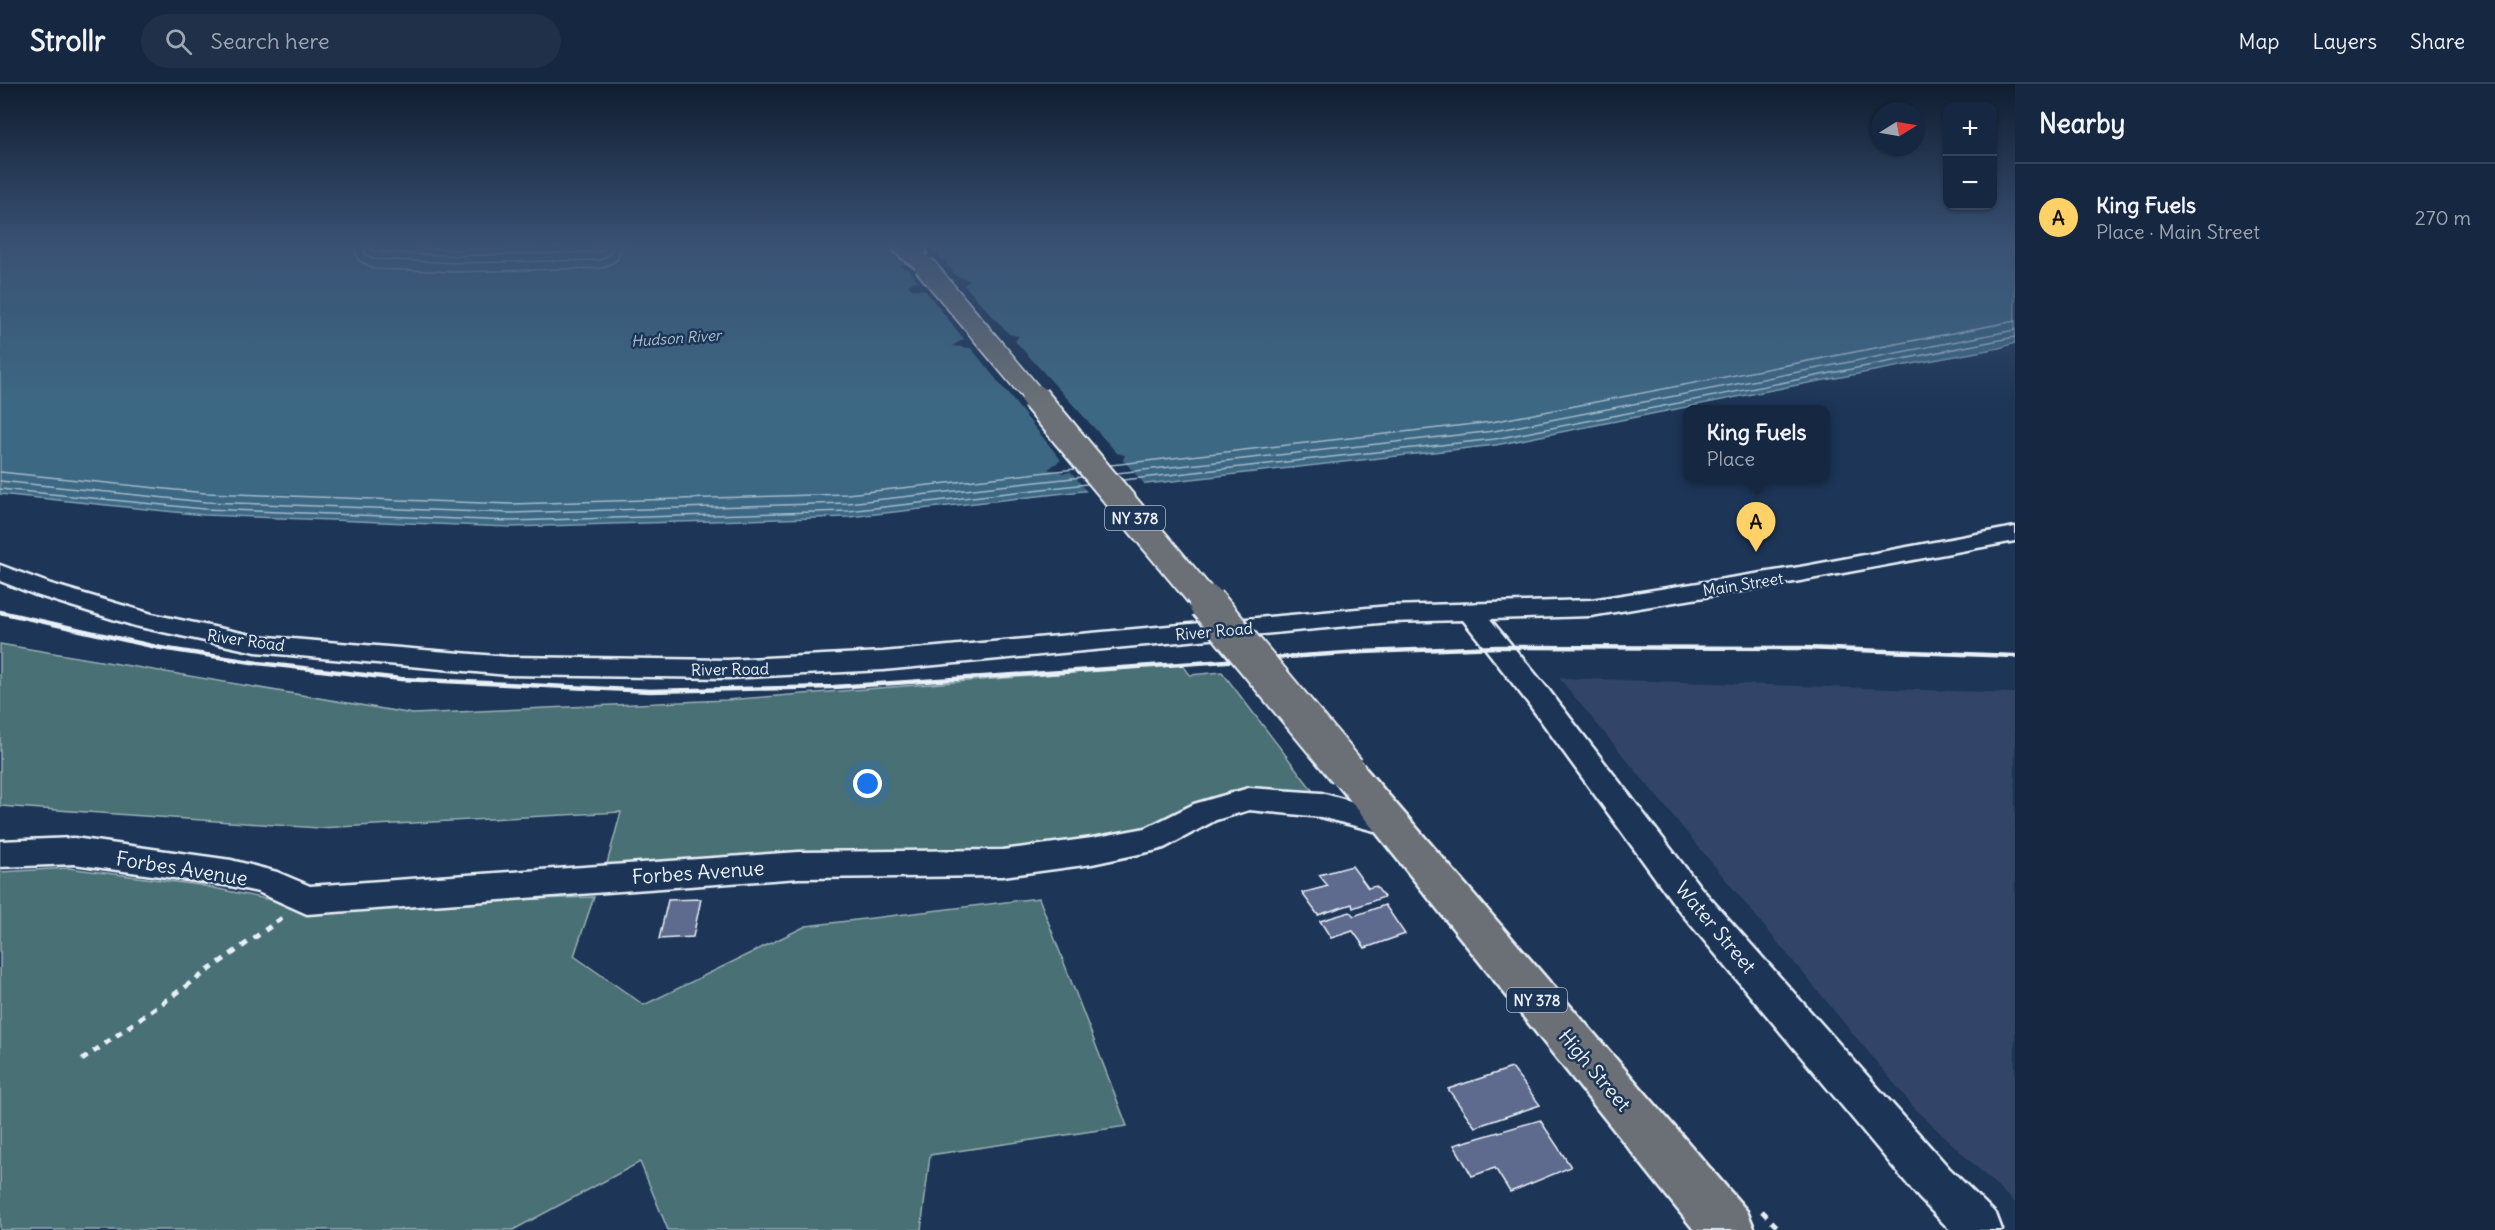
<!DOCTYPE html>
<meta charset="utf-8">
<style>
:root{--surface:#162841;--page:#1f3048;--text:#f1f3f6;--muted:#9ea6b1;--line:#35445a;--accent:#ffd166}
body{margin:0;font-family:Delius,sans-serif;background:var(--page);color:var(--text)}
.controls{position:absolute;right:18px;top:18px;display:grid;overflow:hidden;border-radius:12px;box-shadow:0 2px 4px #0004}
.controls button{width:54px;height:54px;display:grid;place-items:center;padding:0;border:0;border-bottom:2px solid var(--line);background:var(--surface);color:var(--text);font:30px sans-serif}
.compass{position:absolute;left:1871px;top:18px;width:54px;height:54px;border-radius:50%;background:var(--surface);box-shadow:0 2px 4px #0004;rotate:79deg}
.you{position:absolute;left:868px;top:700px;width:21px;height:21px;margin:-15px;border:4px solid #fff;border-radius:50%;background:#1a73e8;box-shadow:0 0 0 9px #1a73e833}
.badge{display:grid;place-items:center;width:39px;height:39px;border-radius:50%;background:var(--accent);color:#111;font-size:20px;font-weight:700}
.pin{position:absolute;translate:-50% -50px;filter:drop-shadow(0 2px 3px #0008)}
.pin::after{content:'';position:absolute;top:32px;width:21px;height:18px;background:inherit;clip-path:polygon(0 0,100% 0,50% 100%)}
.popup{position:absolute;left:1683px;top:321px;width:147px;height:78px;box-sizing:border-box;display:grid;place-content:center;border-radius:12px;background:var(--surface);filter:drop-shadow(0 2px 4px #0005);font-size:20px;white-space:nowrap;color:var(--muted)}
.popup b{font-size:22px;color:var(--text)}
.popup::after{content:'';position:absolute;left:50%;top:100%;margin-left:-12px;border:12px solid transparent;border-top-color:var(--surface)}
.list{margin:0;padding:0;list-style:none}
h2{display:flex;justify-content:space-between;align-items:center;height:78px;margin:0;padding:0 24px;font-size:26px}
h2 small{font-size:20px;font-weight:400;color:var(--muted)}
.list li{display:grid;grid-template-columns:39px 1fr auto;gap:18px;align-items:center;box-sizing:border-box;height:108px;padding:0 24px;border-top:2px solid var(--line)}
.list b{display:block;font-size:22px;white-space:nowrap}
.list p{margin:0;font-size:20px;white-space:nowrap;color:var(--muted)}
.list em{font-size:20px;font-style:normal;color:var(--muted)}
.icon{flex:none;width:33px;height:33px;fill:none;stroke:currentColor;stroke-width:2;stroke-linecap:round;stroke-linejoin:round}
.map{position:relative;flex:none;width:2015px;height:1146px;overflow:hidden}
header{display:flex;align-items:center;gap:36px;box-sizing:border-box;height:84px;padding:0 30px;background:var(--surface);border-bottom:2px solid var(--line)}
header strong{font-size:28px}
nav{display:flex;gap:33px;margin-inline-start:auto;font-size:21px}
.search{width:420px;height:54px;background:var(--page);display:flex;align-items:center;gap:15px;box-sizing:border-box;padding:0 21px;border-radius:33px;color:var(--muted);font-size:22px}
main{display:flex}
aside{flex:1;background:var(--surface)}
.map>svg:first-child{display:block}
</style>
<header>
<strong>Strollr</strong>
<div class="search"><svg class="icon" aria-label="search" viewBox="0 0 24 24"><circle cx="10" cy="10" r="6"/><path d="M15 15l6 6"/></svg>Search here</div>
<nav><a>Map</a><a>Layers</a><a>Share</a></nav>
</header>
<main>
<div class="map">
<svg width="2015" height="1146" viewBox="0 0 2015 1146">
<rect width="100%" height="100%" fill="#1d3557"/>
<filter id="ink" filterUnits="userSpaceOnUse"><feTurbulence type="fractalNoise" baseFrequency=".0167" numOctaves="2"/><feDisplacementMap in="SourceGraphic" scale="12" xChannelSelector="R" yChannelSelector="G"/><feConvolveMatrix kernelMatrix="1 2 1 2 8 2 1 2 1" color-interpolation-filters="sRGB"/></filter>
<g filter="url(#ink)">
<polygon fill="#304568" points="1559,594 2015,609 2015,1119 1917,1027"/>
<g fill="#497074" stroke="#98b0b6" stroke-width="1.5">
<polygon points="335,159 698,159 456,166"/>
<polygon points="0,560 413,630 726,616 1182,580 1190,591 1222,588 1313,707 1248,705 1151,748 1022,767 605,787 621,728 319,744 0,722"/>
<polygon points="68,784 199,801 305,823 594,813 574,872 644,921 806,842 1039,814 1127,1042 930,1071 921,1146 668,1146 640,1078 513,1146 0,1146 0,788"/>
</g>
<polygon fill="#3d6884" stroke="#819fb2" stroke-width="1.5" points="0,159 335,159 456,166 698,159 2015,159 2015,259 1999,264 1792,302 1496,361 849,433 511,443 204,431 0,410"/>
<polygon fill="#1d3557" points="887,159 933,160 931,164 942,175 948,178 946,180 956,192 970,196 964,201 1009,250 1019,252 1015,257 1117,369 1125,371 1123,376 1147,403 1088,409 1071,388 1064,389 1048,385 1061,376 971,264 952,262 964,255 925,206 912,205 908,201 917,196 908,185 900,182 904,180"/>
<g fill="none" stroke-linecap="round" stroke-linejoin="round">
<g stroke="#a4baca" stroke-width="1.5">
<polyline points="353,159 358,176 374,185 456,188 603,184 617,176 622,159"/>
<polyline points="362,159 365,170 374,175 456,179 600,176 610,170 613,159"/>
<polyline points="369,159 371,165 376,168 456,172 599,168 605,165 606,159"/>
<polyline points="1111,381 1492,338 2015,237"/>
<polyline points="0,388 205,409 511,420 847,410 1075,385"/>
<polyline points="1117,389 1494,347 2015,246"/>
<polyline points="1123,396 1495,355 2015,253"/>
<polyline points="0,397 205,418 511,429 848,419 1082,393"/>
<polyline points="0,405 204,425 511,437 848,427 1087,400"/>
</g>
</g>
<g fill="#5e6b8f" stroke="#e8f1f8" stroke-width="1.5">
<polygon points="1352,782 1368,804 1376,802 1384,813 1353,824 1352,820 1318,831 1302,809 1328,802 1319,791"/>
<polygon points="701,815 693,853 659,855 668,816"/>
<polygon points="1385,821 1405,850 1365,864 1353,847 1331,854 1320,837 1350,828 1354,832"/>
<polygon points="1512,984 1540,1021 1475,1043 1448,1005"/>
<polygon points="1540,1036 1571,1083 1510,1108 1495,1084 1472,1092 1454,1061"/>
</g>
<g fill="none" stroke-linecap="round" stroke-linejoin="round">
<g stroke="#e8f1f8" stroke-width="5">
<g id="street">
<polygon points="2015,443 2015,457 1800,497 1591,532 1490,535 1548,605 1701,804 1949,1084 1996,1130 2002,1146 1950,1146 1919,1114 1677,824 1528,619 1463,536 1390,538 883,586 728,594 508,591 256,568 135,542 33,510 0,497 0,481 51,500 152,530 256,552 508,573 728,576 883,568 1390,522 1591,516 1800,483"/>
<polygon points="1249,704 1321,709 1401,731 1406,739 1401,747 1390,751 1321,733 1249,726 1216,736 1164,764 1153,767 1092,780 1003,792 799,794 307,830 258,808 231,802 74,780 0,783 0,757 74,754 231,776 277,788 310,802 799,768 1003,766 1092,754 1146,744 1194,720"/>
</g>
</g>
<g stroke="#e8f1f8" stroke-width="5">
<g id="primary">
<path d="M 888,159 L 908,159 L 933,181 L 931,185 C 916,189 897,171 888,159 Z"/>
<polygon points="1347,674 1360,678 1747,1127 1755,1146 1694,1146 1334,696 1328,687 1334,678"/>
</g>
</g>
<g stroke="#e8f1f8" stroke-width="5">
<polygon id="highway" points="908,159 926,159 926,170 923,174 911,174 908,170"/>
</g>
<g stroke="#e8f1f8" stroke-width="5" stroke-dasharray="7 7" stroke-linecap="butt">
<polyline points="82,976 285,832"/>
<polyline points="1762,1127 1780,1146"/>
</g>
<use href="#street" fill="#1d3557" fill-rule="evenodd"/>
<use href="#primary" fill="#6b6f75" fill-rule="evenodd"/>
<use href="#highway" fill="#6b6f75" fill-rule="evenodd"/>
<polyline stroke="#e8f1f8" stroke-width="4.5" points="0,528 161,564 258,579 401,595 650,607 834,603 1362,568 1498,563 1805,564 2015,572"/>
<g stroke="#e8f1f8" stroke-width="23" stroke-linecap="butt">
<polyline id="primary-bridge-far2" points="924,181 1037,316"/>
</g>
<g stroke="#e8f1f8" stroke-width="31" stroke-linecap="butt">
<polyline id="primary-bridge-far1" points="1035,314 1208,521"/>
</g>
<g stroke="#e8f1f8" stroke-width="40" stroke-linecap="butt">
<polyline id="primary-bridge" points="1207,519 1347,687"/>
</g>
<use href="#primary-bridge-far2" stroke="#6b6f75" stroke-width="20"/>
<use href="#primary-bridge-far1" stroke="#6b6f75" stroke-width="27"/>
<use href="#primary-bridge" stroke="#6b6f75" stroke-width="36"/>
</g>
</g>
<linearGradient id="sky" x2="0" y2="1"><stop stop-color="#101d30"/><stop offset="0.5" stop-color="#3a5174"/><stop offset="1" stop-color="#3a5174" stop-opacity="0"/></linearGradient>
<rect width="2015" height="320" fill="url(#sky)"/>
<g text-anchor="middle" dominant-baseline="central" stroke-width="5" stroke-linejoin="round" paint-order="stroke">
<g font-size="15" font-style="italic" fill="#acc1cf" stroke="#1d3557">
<text transform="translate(676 254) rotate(-4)">Hudson River</text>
</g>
<g fill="#1d3557" stroke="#abb9c8" stroke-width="1.5">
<rect x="1105" y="422" width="60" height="24" rx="4.5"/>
<rect x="1507" y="904" width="60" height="24" rx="4.5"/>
</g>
<g font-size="15" font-weight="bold" fill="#e8f1f8">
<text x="1135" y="434">NY 378</text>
<text x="1537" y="916">NY 378</text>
</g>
<g font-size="16" fill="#e8f1f8" stroke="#1d3557">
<text transform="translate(1743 500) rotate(-9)">Main Street</text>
<text transform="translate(1214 547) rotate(-5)">River Road</text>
<text transform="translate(246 556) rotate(8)">River Road</text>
<text transform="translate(730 585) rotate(-1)">River Road</text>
</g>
<g font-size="20" fill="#e8f1f8" stroke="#1d3557">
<text transform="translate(182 784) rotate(9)">Forbes Avenue</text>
<text transform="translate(698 788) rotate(-4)">Forbes Avenue</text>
<text transform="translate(1716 843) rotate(50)">Water Street</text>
<text transform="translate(1595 986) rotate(50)">High Street</text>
</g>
</g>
</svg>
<div class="controls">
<button>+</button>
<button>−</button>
</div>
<svg class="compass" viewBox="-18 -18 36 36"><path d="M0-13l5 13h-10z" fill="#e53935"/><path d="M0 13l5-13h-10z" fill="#9ea6b1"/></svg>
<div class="you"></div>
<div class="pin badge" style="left:1756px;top:468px">A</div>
<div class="popup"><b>King Fuels</b>Place</div>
</div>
<aside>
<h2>Nearby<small></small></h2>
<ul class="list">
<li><span class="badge">A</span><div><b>King Fuels</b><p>Place · Main Street</p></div><em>270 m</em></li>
</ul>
</aside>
</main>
